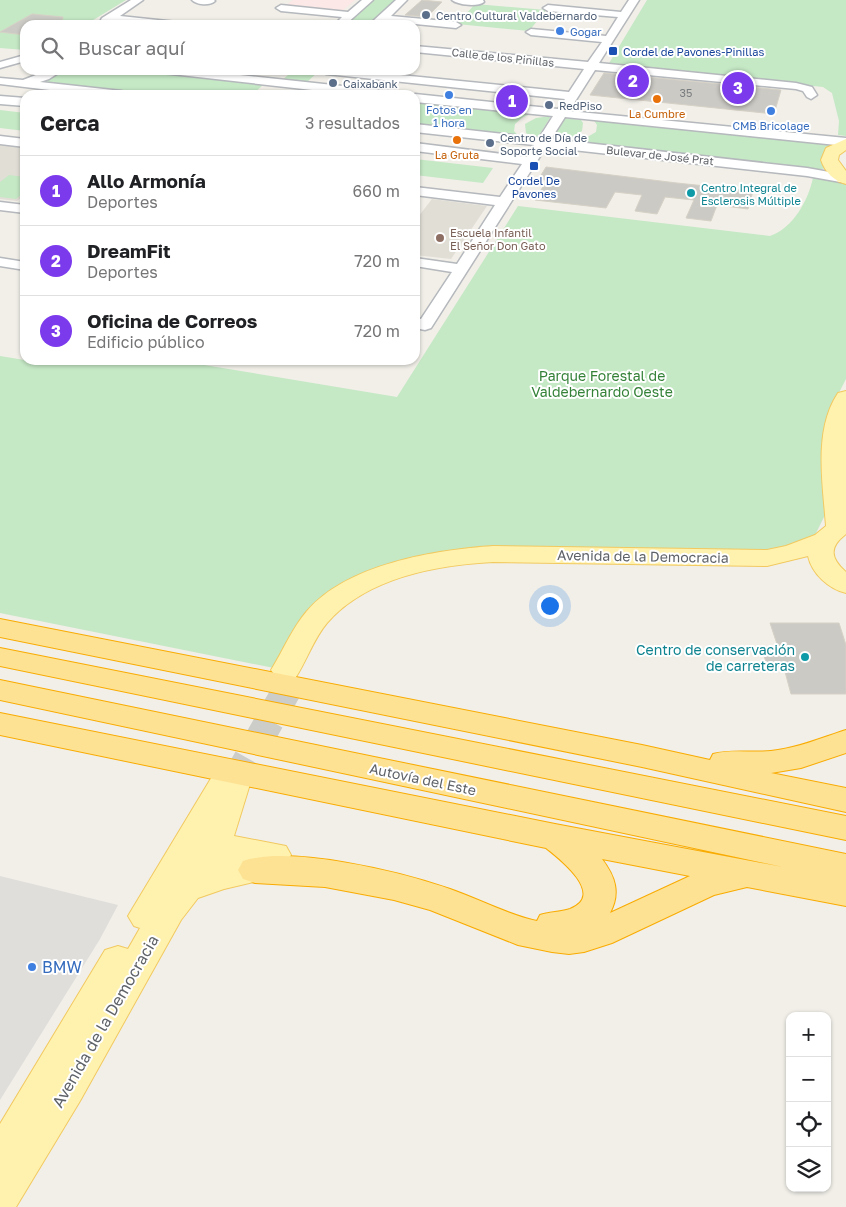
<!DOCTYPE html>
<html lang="es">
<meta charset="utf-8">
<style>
:root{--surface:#fff;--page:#f6f6f6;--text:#202124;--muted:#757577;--line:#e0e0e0;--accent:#7c3aed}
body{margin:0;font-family:"Golos Text",sans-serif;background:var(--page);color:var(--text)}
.controls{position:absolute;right:15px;bottom:15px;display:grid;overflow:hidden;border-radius:10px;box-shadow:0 1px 4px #0004}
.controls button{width:45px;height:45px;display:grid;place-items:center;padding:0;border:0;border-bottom:1px solid var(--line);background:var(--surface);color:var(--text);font:25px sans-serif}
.you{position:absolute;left:549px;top:605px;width:18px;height:18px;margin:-12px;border:4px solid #fff;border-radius:50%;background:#1a73e8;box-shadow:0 0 0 8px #1a73e833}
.badge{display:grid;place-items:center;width:32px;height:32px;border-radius:50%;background:var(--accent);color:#fff;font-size:16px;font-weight:700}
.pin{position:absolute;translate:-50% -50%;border:2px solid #fff;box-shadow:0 1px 5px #0006}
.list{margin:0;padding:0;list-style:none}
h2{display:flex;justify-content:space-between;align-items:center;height:65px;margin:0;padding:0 20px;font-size:21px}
h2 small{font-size:16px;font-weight:400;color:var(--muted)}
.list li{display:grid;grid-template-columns:32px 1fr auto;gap:15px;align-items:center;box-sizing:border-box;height:70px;padding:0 20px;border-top:1px solid var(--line)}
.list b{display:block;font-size:19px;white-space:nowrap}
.list p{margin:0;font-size:16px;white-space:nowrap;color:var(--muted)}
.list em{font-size:16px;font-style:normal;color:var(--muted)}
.icon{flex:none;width:28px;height:28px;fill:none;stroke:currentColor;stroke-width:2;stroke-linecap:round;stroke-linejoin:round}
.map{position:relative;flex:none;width:846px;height:1207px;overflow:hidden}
.search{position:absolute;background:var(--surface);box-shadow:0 1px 4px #0004;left:20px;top:20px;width:400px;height:55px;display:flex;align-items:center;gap:12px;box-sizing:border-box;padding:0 18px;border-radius:15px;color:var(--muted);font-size:19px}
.panel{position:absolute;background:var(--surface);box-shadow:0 1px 4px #0004;left:20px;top:90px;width:400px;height:275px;border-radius:15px}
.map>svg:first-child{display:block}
</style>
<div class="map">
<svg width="846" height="1207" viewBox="0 0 846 1207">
<rect width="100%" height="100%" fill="#f1efe8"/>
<polygon fill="#e0deda" points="0,876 118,905 100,939 0,1100"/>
<g fill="#e1ded6">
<polygon points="0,145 25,148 25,195 17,201 0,199"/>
<polygon points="432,199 487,206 451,259 415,255 415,221"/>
</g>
<polygon fill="#fce8e6" points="293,0 355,0 342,11 285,6"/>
<g fill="#c5e8c5">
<polygon points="0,0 126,0 85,25 25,25 25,50 0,48"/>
<polygon points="373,0 397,0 370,25 345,25"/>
<polygon points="647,0 846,0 846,136 838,135 839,121 832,93 823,87 608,65"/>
<polygon points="475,4 546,10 529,31 457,24"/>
<polygon points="63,70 132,70 264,84 252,95 147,95 33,82 47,79"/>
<polygon points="294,70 320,70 306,83 282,80"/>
<polygon points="415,100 533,113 523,117 515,124 514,131 520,138 415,126"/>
<polygon points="0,110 25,113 25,131 0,128"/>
<polygon points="551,116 538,137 532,137 526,133 525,124 536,118"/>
<polygon points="564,118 581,120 583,123 582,131 570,138 553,139 552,138"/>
<polygon points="593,119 822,143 831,146 826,168 817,170 575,144 596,132 597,125"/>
<polygon points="415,159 493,168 483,183 415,175"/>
<polygon points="9,175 25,177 25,192 16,199 0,197 0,182"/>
<path d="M 813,178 L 837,181 L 846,184 L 846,379 L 830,410 L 821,464 L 829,507 L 813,539 L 779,551 L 489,548 L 346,584 L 279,669 L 0,613 L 0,356 L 55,365 L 61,360 L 174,360 L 397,397 L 518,206 L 770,236 C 793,228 808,201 813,178 Z"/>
</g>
<g fill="#cccac5" stroke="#d6d1c6">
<polygon points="422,0 442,2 427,17 405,15"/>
<polygon points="32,14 63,17 62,25 25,25 25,35 0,32"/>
<polygon points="604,73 741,86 781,90 774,114 590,95"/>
<polygon points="546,167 677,183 753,191 748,209 717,205 711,221 686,218 694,200 665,197 657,214 635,211 642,195 615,192 606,208 535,200 547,180 538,180"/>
<polygon points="770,623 839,623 846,645 846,694 791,694 784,668 768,668 761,647 778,647"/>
</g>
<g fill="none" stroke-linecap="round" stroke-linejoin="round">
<polyline stroke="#ccccc8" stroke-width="29" stroke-dasharray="29 15" stroke-linecap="butt" points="234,784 297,672"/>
<g stroke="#b5b8bc" stroke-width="3">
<g id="minor">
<polygon points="131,0 143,0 120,16 177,22 182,25 102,22 101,20 102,18"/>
<path d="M 192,0 L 214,0 L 215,1 C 210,6 197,5 192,0 Z"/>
<polygon points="362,0 373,0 345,25 335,24 342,17 281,11 276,8 281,5 348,12"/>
<polygon points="396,0 407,0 391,16 456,22 461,25 456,28 385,21 381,25 373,25 373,21"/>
<path d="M 452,0 L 483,0 L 484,2 C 478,7 458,5 452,0 Z"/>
<polygon points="629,0 639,0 599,63 796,83 812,87 817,95 811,99 807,97 803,91 796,89 595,70 569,111 846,138 846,146 565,117 551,139 807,168 846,175 846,183 807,176 546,147 431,328 425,330 415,328 415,318 421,319 452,272 415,266 415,258 457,264 495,205 415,195 415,187 500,197 522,164 415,151 415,143 527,157 534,145 415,132 415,124 539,138 553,116 415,102 415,95 413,95 415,94 558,109 565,99 326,74 320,71 350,70 569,92 584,69 415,52 415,46 588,62 602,42 531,35 526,32 531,29 606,36 618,17 548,11 543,8 548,5 621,12"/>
<polygon points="25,55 25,61 0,68 0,62"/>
<polygon points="49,70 63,70 49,79 40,82 122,91 128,95 91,95 0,84 0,78 23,80"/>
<polygon points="156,70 193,70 389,91 395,95 357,95 162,73"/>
<polygon points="0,96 25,98 25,106 0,104"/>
<polygon points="0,136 25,139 25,147 0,144"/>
<polygon points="0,202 25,205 25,213 0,210"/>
<polygon points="0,258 25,262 25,270 0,266"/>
</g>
</g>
<g stroke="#f2c960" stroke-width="2">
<g id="major">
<path d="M 846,139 L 846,150 L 839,155 L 838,160 L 846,171 L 846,184 C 834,181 825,172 821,160 L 826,148 Z"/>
<path d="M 846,391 L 846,534 C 829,547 830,558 846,572 L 846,593 C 829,589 812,574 808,556 L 767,566 L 493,562 C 436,565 366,578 327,623 C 314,638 307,660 296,677 L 286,680 L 276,677 L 271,670 C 283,651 292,628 307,611 C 347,564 435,550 493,546 L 767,550 L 786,546 L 815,535 L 826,526 C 823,485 813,430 838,393 Z"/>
<polygon points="224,771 245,776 250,784 234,836 286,846 291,855 286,864 271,867 272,870 267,879 224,889 198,898 181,920 80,1101 16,1207 0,1207 0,1124 105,950 118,946 128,949 140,928 134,926 128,916 134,906 213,775"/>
</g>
</g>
<g stroke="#f9ab00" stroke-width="2">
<g id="highway">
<path d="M 0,619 L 642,745 L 710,760 L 713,754 C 731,749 752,753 771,751 C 798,748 821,738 846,730 L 846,753 L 801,768 L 771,773 L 846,788 L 846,812 L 642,767 L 0,637 Z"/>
<polygon points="0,648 846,816 846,840 0,666"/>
<path d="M 0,680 L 846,854 L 846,906 L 747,887 L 714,895 L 612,943 L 584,952 L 569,954 L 552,952 L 518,945 L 430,910 L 394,900 L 325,887 L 255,883 L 243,879 L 238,870 L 243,861 C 290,845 402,872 450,889 C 479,899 506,914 537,921 L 540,915 C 549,912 561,912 570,909 C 606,895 560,859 546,848 L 0,735 L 0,713 L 555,824 L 783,867 L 0,700 ZM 602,859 L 690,876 L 610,913 C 621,893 615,876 602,859 Z"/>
</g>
</g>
<use href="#minor" fill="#fff" fill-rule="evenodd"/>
<use href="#major" fill="#fff2af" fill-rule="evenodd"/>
<use href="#highway" fill="#fde293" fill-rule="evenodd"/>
</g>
<g fill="#5c6f8a" stroke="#fff" stroke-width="2">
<circle cx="426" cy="15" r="5"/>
<circle cx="333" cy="83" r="5"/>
<circle cx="549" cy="105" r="5"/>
<circle cx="490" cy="143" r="5"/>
</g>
<g fill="#3f7fe0" stroke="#fff" stroke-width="2">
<circle cx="560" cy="31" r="5"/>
<circle cx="449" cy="95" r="5"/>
<circle cx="771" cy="111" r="5"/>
<circle cx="32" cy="967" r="5"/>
</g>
<g fill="#1a4fb4" stroke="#fff" stroke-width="2">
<rect x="608" y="46" width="10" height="10" rx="2.5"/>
<rect x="529" y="161" width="10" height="10" rx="2.5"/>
</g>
<g fill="#e8710a" stroke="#fff" stroke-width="2">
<circle cx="657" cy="99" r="5"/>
<circle cx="457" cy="140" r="5"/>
</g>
<g fill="#0f9aa8" stroke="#fff" stroke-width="2">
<circle cx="691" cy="193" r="5"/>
<circle cx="805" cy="657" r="5"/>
</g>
<circle fill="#8d6e63" stroke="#fff" stroke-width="2" cx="440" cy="238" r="5"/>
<g text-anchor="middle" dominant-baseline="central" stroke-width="4" stroke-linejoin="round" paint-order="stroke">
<g font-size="11" fill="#4e5e75" stroke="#fff" text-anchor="start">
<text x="436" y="15">Centro Cultural Valdebernardo</text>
<text x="343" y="83">Caixabank</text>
<text x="559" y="105">RedPiso</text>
<text x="500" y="137">Centro de Día de<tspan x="500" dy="13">Soporte Social</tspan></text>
</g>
<g font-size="11" fill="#366cbe" stroke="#fff">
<text x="570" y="31" text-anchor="start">Gogar</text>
<text x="449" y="109">Fotos en<tspan x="449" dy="13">1 hora</tspan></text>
<text x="771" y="125">CMB Bricolage</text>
</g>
<g font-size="11" fill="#164399" stroke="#fff" text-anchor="start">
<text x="623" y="51">Cordel de Pavones-Pinillas</text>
<text x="534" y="180" text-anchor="middle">Cordel De<tspan x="534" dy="13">Pavones</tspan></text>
</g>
<g font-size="11" fill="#5f6368" stroke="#fff">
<text transform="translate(503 57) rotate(6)">Calle de los Pinillas</text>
<text transform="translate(660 155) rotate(6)">Bulevar de José Prat</text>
</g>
<g font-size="11" fill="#7a7d7f">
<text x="686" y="92">35</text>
</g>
<g font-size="11" fill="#c56008" stroke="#fff">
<text x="657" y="113">La Cumbre</text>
<text x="457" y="154">La Gruta</text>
</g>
<g font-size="11" fill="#0d838f" stroke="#fff" text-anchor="start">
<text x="701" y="187">Centro Integral de<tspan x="701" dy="13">Esclerosis Múltiple</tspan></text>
</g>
<g font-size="11" fill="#785e54" stroke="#fff" text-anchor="start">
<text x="450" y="232">Escuela Infantil<tspan x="450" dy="13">El Señor Don Gato</tspan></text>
</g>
<g font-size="14" fill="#348238" stroke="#fff">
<text x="602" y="375">Parque Forestal de<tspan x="602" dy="16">Valdebernardo Oeste</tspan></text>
</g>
<g font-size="14" fill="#5f6368" stroke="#fff">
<text transform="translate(643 556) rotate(1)">Avenida de la Democracia</text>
<text transform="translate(423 779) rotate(12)">Autovía del Este</text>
</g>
<g font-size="14" fill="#0d838f" stroke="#fff" text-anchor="end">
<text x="795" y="649">Centro de conservación<tspan x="795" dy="16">de carreteras</tspan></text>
</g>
<g font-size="16" fill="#366cbe" stroke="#fff" text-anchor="start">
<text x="42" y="967">BMW</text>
</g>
<g font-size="16" fill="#5f6368" stroke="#fff">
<text transform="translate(105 1021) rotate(-60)">Avenida de la Democracia</text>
</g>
</g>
</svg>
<div class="controls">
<button>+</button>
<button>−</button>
<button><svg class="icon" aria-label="locate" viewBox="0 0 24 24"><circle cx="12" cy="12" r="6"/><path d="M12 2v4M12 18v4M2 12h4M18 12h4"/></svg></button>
<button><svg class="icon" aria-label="layers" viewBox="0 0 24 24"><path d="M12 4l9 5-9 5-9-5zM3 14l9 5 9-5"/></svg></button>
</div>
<div class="you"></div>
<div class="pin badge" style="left:512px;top:101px">1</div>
<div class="pin badge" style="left:633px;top:81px">2</div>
<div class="pin badge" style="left:738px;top:88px">3</div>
<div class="search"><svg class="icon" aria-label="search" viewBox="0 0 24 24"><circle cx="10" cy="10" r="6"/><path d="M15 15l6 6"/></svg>Buscar aquí</div>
<section class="panel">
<h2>Cerca<small>3 resultados</small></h2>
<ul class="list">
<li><span class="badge">1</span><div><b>Allo Armonía</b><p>Deportes</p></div><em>660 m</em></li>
<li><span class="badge">2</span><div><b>DreamFit</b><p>Deportes</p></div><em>720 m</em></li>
<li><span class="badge">3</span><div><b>Oficina de Correos</b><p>Edificio público</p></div><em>720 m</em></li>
</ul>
</section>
</div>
